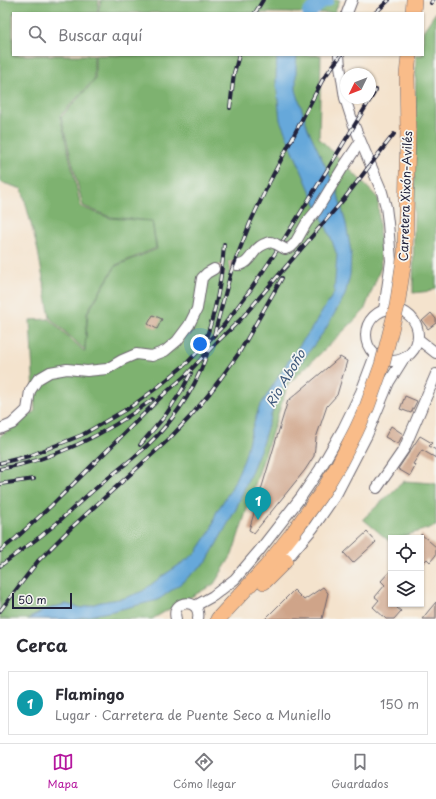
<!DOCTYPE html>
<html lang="es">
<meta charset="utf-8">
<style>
:root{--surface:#fff;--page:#f2f2f3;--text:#2b2b33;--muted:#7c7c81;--line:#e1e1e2;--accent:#b5179e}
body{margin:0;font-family:"Playpen Sans",sans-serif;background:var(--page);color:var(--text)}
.controls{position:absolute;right:12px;bottom:12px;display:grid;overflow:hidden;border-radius:0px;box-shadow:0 1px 3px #0004}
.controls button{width:36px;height:36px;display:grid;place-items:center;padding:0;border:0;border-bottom:1px solid var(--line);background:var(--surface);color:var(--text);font:20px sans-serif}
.compass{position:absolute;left:340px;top:68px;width:36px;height:36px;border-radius:50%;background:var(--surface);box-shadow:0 1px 3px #0004;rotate:227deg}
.scale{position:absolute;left:12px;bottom:10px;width:60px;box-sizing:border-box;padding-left:4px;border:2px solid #22223b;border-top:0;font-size:11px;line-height:14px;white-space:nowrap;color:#22223b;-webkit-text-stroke:3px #f6f6f2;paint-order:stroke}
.you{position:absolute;left:200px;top:344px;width:14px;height:14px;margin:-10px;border:3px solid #fff;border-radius:50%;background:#1a73e8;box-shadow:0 0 0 6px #1a73e833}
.badge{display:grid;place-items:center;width:26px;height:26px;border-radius:50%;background:var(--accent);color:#fff;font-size:13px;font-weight:700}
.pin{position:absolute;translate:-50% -33px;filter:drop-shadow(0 1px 2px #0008)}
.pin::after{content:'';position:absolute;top:21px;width:14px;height:12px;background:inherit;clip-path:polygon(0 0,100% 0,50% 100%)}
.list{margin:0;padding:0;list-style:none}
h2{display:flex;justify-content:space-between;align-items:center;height:52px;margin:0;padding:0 16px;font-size:17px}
h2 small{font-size:13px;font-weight:400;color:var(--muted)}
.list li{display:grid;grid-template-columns:26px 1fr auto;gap:12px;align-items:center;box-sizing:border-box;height:64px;margin:0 8px 8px;padding:0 8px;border:1px solid var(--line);border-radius:0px}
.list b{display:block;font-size:15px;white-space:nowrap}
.list p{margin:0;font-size:13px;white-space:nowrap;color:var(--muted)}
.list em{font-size:13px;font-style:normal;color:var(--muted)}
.icon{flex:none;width:22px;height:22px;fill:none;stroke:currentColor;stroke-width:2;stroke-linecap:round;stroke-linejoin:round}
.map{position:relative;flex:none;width:436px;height:619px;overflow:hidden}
.search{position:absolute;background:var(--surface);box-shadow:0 1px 3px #0004;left:12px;right:12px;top:12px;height:44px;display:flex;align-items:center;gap:10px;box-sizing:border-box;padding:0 14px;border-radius:0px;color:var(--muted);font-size:15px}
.sheet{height:124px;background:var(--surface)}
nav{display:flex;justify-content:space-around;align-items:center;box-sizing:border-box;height:56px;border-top:1px solid var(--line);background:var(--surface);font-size:11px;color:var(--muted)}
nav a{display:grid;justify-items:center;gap:2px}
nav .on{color:var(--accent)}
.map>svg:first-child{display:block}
</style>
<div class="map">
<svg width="436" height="619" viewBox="0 0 436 619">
<rect width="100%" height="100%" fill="#f6f6f2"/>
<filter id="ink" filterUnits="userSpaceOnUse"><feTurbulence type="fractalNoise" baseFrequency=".025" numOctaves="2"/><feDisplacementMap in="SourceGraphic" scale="8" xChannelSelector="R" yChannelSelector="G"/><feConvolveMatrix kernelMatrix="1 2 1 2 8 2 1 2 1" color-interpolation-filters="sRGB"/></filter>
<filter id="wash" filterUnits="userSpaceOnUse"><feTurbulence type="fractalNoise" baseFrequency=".012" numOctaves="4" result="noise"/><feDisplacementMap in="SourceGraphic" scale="16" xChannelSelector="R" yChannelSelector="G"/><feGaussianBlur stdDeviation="0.9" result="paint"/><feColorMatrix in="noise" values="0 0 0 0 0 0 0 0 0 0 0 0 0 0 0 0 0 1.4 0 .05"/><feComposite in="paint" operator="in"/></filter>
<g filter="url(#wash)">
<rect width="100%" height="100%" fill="#f4e3cd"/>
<g fill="#7eb26f" stroke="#506a55">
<polygon points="0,0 99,0 97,13 13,13 13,55 94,55 94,80 60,116 81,207 110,218 152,221 156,248 116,265 87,312 85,349 88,312 116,266 157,249 152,221 110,217 83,206 61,117 95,80 95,55 321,55 319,138 378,198 381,267 364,311 322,352 288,384 232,555 214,584 152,619 0,619 0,436 35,411 30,320 49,319 85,352 86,351 50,318 38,251 22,189 0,182"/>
<polygon points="101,0 340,0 334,13 98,13"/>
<polygon points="436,12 436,288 431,291 413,293 416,55 423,55 423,31"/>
<polygon points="404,481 433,483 436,484 436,526 398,538 391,538 391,540 389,541 363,519"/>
</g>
<polygon fill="#66a8da" stroke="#44658a" points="277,55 297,55 296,65 296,90 308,129 337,191 346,224 351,252 350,275 345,295 325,330 279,392 270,418 260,450 236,509 207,561 180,584 158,600 113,611 73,619 28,619 45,610 65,604 82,608 101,602 125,598 143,591 161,577 182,563 196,553 211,530 216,513 231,489 244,460 251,432 259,408 290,358 310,331 334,293 337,255 331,238 308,186 280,120 276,81"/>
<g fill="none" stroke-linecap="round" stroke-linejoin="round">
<polyline stroke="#66a8da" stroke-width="14" points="309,13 322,2 327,0"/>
</g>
<g id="blocks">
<g fill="#cfa489">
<polygon points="431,313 436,319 436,323 428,329 422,321"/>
<polygon points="153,315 162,319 157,329 148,324"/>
<polygon points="340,357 347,361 337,395 327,406 316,438 314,456 305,470 254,533 249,530 288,400 289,400"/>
<polygon points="405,396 417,401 411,413 400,409"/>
<polygon points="391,426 403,434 398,444 385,437"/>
<polygon points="420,436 432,443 429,446 436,450 436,458 422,450 413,464 416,465 410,476 398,469"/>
<polygon points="367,532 376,542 353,563 344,553"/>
<polygon points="421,534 436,547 436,555 430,562 427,559 421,565"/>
<polygon points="391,570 391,604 401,604 397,608 401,611 394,619 386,619 373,607 379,600 375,597 385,585 381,581"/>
<polygon points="323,587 328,593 322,619 265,619 294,590 304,600"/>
<polygon points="436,602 436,619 422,619 430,609"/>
</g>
</g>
</g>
<g filter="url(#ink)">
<use href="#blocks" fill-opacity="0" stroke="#6c666e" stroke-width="1"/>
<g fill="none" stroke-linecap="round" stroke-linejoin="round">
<polyline stroke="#cabcb0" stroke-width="10" stroke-dasharray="10 5" stroke-linecap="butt" points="214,269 237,265"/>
<g stroke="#6c666e" stroke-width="12">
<g id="minor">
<polyline points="347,13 352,0"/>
<polyline points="339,55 340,66 345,98 353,123 382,192 386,207 388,223 391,261 384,310"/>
<polyline points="285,249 291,247 295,243 307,222 317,210 342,169 360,142"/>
<path d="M 237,265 C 247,266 251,255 257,249 C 261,245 266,243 271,242 L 276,244"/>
<circle cx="392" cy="335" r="26"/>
<polyline points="418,339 436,353"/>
<polyline points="0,429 12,424 27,410 30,391 38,379 50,372 67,369 87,371 107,369 122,360 136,354 152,356 165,351 177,341 189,325 197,309 202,278 207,273 214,269"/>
<polyline points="377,488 404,449 436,374"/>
<polyline points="285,561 313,528 337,493 367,435 389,382 404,358"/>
<polyline points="195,606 213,596 235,579 259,551 301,497 320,469 343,429 361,392 375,355"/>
<path d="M 176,619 C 170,599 202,597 198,619"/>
</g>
</g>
<g stroke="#6c666e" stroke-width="16">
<g id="highway">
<polyline points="413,13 414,0"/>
<polyline points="408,131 407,75 409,55"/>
<polyline points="264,582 285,561"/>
<polyline points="218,619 266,567 293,533"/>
</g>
</g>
<use href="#minor" stroke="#fff" stroke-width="10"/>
<use href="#highway" stroke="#f9bc89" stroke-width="15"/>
<g stroke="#22223b" stroke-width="4">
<g id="rail">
<polyline points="431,3 433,0"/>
<polyline points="255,13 263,0"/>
<polyline points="375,13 389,0"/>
<polyline points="230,108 234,73 239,55"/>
<polyline points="214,335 231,272 250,223 270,181 323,79 341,55"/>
<path d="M 204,344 C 216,312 222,278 224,244"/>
<polyline points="140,445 165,416 182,390 191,373"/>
<polyline points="0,463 29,456 82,435 132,406 158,387 187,363 224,325 251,289 274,255 329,167 376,90"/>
<path d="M 0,469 C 56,459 108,433 153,399"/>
<polyline points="0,484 34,479"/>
<path d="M 88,495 C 103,482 118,470 133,458 C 166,431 193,395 207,354"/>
<polyline points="0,551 15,539 51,506 162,396 186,375 216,343 241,319 344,199 394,134"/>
<polyline points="0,566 41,536 57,523 91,492"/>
<polyline points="0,611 38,561 71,528 168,440 190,417 209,394 221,378 239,353 282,278"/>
</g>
</g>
<use href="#rail" stroke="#f6f6f2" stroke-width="2.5" stroke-dasharray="8" stroke-linecap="butt"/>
<g stroke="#6c666e" stroke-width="12" stroke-linecap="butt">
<polyline id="minor-bridge" points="276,244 285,249"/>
</g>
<g stroke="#6c666e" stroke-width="16" stroke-linecap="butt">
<polyline id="highway-bridge" points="293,533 323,491 339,464 356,431 367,407 382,365 397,306 405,253 408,131"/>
</g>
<use href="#minor-bridge" stroke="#fff" stroke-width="10"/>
<use href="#highway-bridge" stroke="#f9bc89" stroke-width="15"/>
</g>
</g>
<g text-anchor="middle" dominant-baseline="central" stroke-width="3.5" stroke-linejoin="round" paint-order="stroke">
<g font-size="12" fill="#22223b" stroke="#f6f6f2">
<text transform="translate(405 196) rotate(-88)">Carretera Xixón-Avilés</text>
</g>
<g font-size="13" font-style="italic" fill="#3d587b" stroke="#f6f6f2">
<text transform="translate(285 378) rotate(-59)">Rio Aboño</text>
</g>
</g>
</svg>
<div class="controls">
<button><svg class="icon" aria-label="locate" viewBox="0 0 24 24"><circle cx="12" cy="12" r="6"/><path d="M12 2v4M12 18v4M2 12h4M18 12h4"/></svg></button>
<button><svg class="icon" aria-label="layers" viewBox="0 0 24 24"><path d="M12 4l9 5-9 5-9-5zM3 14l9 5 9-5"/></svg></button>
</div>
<svg class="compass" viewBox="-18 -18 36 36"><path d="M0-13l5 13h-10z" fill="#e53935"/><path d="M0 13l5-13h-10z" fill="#7c7c81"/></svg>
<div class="scale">50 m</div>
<div class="you"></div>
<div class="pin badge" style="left:258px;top:520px;background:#0f9aa8">1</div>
<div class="search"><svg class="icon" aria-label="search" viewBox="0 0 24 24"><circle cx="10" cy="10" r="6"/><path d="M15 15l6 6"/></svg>Buscar aquí</div>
</div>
<section class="sheet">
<h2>Cerca<small></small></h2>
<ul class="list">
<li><span class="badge" style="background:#0f9aa8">1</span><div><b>Flamingo</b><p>Lugar · Carretera de Puente Seco a Muniello</p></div><em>150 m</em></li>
</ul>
</section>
<nav>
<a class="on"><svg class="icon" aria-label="map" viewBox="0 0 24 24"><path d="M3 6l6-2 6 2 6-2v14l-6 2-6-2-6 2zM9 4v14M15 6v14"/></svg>Mapa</a>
<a><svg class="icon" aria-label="directions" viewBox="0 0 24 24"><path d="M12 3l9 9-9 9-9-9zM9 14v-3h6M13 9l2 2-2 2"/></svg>Cómo llegar</a>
<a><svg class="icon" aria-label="saved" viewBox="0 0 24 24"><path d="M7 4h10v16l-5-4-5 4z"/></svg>Guardados</a>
</nav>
